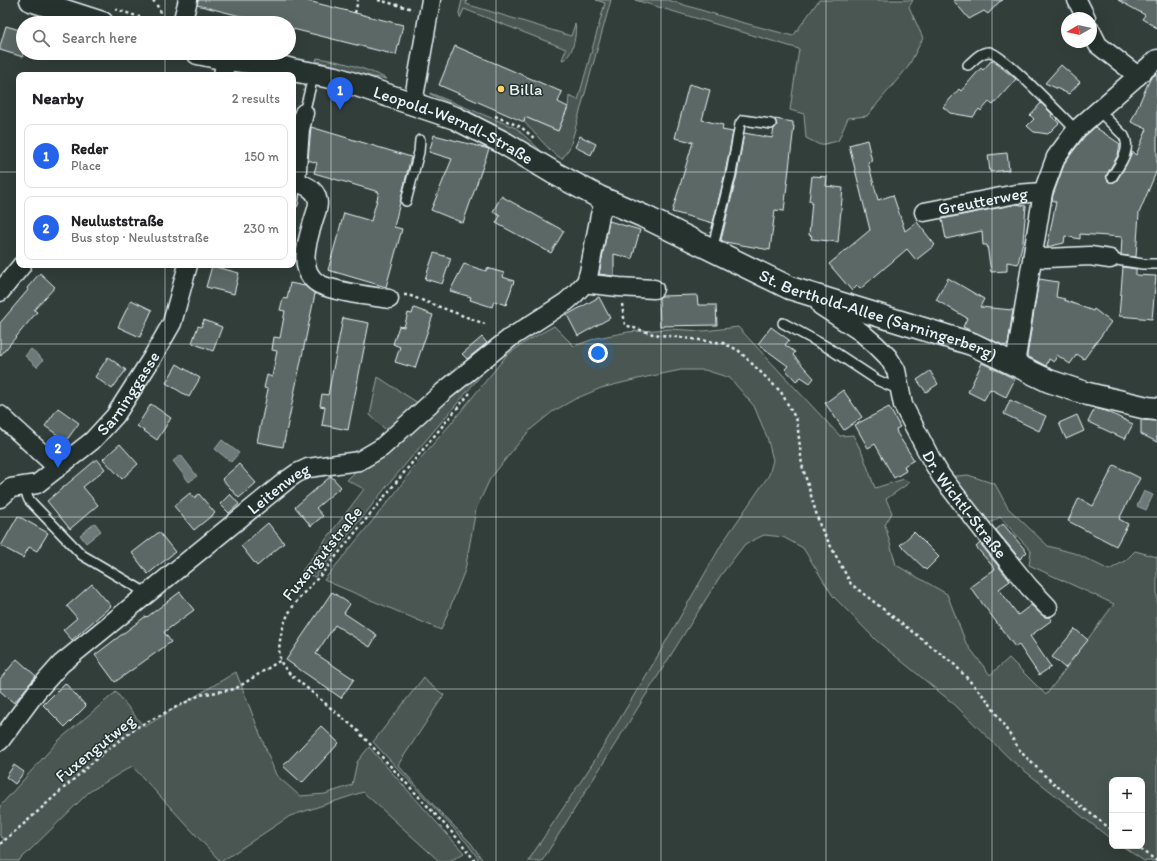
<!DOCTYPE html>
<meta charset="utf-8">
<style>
:root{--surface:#fff;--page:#f2f2f2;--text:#202124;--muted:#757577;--line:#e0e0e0;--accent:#2563eb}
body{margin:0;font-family:Itim,sans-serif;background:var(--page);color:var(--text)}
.controls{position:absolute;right:12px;bottom:12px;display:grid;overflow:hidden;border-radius:8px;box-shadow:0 4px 16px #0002}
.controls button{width:36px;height:36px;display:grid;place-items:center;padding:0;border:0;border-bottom:1px solid var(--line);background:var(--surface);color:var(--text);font:20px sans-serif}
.compass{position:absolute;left:1061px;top:12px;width:36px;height:36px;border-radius:50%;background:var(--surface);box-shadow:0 4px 16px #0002;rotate:261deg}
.you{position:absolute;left:598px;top:353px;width:14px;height:14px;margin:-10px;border:3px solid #fff;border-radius:50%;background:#1a73e8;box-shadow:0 0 0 6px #1a73e833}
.badge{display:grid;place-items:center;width:26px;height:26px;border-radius:50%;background:var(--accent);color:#fff;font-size:13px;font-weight:700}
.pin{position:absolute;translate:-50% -33px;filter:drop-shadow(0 1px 2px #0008)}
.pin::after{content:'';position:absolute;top:21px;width:14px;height:12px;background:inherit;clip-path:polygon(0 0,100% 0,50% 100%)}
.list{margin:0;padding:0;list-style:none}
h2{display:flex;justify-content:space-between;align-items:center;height:52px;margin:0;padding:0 16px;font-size:17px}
h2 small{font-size:13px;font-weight:400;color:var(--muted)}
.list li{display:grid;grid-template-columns:26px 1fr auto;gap:12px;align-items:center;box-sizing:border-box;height:64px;margin:0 8px 8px;padding:0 8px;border:1px solid var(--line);border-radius:8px}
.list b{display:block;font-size:15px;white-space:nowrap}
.list p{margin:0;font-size:13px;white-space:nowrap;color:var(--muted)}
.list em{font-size:13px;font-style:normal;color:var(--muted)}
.icon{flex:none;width:22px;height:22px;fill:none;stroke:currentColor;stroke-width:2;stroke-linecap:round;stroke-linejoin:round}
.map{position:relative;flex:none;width:1157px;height:861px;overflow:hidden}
.search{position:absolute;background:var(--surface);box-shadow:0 4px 16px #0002;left:16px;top:16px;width:280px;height:44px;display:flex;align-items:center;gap:10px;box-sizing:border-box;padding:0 14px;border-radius:22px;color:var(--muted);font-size:15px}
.panel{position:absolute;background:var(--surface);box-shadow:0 4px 16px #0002;left:16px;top:72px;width:280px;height:196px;border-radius:8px}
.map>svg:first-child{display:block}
</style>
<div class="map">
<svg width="1157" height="861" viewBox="0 0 1157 861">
<rect width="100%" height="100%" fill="#323e39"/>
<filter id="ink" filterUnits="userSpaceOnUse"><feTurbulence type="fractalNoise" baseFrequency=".025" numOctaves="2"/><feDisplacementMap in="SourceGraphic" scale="8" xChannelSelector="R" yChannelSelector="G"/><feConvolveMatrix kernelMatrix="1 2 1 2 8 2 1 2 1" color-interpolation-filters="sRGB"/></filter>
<g filter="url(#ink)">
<g fill="#495651" stroke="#98a4a4">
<path d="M 462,0 L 467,0 L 466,4 L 571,36 L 575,24 C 577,33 573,58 562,60 L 566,49 L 464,9 L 460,18 L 459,13 Z"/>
<polygon points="596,0 611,0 570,147 562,159 552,152 524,122 525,117 558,131 568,107 569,96 578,100 605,3"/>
<polygon points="635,0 668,0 737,21 793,36 819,0 913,0 909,7 923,38 908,67 867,116 848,118 838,141 820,145 806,138 804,114 790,110 799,49"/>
<path d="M 317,58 C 340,61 366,68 387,79 L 373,77 L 316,61 Z"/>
<polygon points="430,93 516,128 549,158 528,149 462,109 430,94"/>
<polygon points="554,326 574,346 597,338 628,332 669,329 704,331 738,327 840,436 853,435 863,455 875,488 904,479 909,483 886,499 892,513 885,525 896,565 947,594 966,643 990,675 1009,658 1046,695 1114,604 1029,565 1031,551 1000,517 987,525 947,477 968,475 995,484 1008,508 1048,546 1077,554 1109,570 1126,560 1135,551 1157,557 1157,861 1144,861 1122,846 1142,846 1142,780 1112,780 1112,840 1011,760 954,704 877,641 833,596 803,548 783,537 764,535 745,544 721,575 542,861 528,861 593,763 653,664 723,542 769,475 773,460 767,437 754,406 730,378 705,370 681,370 642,378 601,388 575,399 552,412 530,430 512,451 490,479 476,509 465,570 441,630 324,580 396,492 419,460 448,427 507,355 527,341"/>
<polygon points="488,367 387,486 315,577 302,571 364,489 347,480 363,464"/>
<polygon points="378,377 418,403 386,430 370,415"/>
<polygon points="236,672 276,775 300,796 325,794 352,785 357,762 369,747 464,853 450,861 439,861 363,792 290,816 222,861 220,861 132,766 89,792 19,861 0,861 0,843 4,839 0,836 0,806 59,740 116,692 144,727"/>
<polygon points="424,677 428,683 444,695 398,765 439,811 471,843 483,861 480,861 467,843 373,742"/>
</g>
<g fill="#6d7978" stroke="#9ea9ab">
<polygon points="31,349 43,360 37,367 25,356"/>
<polygon points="222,440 239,453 231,462 215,449"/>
<polygon points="181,455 197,476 189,482 173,461"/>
<polygon points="1144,491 1153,495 1146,510 1137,506"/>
<polygon points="95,523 101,531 86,543 80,535"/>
</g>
<g fill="#5c6865" stroke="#e8f1f8">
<polygon points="198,0 304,0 403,25 396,55 289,28 289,23 268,23 197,5"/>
<polygon points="953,0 1003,0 999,2 988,14 984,11 969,19"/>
<polygon points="1118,0 1157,0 1157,28 1142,19 1145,15"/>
<polygon points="6,26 23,31 23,57 0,50 0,46"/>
<polygon points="455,46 562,92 558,102 568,107 558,131 525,117 524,122 439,85"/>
<polygon points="992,60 1016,79 993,105 989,102 981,111 979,109 973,117 950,113 943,107 959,89 961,91 981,68 983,70"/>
<polygon points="1061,65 1080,82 1069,94 1045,83"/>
<polygon points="1157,73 1157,170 1139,213 1136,257 1121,255 1122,237 1080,234 1080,239 1065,236 1064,243 1047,247 1056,202 1052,200 1053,195 1065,162 1084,137 1095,127 1120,144 1118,155 1106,176 1109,182 1114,182 1117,180 1126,165 1132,152 1136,155 1147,129 1131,122 1150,79"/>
<polygon points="689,84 710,90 702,120 723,125 722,130 733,132 725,173 713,223 672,212 693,142 675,138"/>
<polygon points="1041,103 1052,114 1051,116 1059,123 1048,134 1034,132 1027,126 1034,119 1030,115"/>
<polygon points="775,119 793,122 793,126 794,126 784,211 775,210 770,250 725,242 721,240 737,175 744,133 772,138 774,129 777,125"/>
<polygon points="311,127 411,157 394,227 402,229 386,287 328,270 344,213 371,221 379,192 314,173 317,163 308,160"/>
<polygon points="434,135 489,149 463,223 431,210 452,159 429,152"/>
<polygon points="580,136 596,144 591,155 575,147"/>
<polygon points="867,140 872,161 868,162 878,200 893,195 905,231 917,222 935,245 916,260 907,249 860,289 857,286 852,291 829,264 870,230 849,145"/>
<polygon points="1007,153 1009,170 990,172 988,155"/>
<polygon points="812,176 827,177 826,186 843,188 838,242 811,239 812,236 809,235 812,201 809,201"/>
<polygon points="501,196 564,231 551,253 496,223 500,216 493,212"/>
<polygon points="1017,204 1026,206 1023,241 1018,264 1007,262 1007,271 991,272 987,245 983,245 982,231 946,239 942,219"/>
<polygon points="609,221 640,230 632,259 614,254 614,276 599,274"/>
<polygon points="434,253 451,258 442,284 425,279"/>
<polygon points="464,264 486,271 487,268 504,273 503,277 514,281 506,305 494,301 492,307 470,300 471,297 450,291"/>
<polygon points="212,266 239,273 234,294 206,287"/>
<polygon points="1123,267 1136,269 1136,275 1156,276 1152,319 1119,316"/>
<polygon points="40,273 55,287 34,310 37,312 0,356 0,323 28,290 27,288"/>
<polygon points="948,278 984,299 980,307 1013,310 1008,344 1005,346 963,327 967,318 936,300"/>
<polygon points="1039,279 1058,282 1056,297 1065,299 1064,300 1093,311 1094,309 1111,322 1084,359 1077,354 1070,364 1057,355 1054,362 1049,359 1046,366 1027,356"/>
<polygon points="290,283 305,286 315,294 283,447 257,442 268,389 264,388 267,375 272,377 277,351 272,350 274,337 280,338 285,311 280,310 283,298 287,299"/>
<polygon points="697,295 698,305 716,305 717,325 660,326 659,298 661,296"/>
<polygon points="599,297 610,318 578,336 567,315"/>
<polygon points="131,300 152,310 140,337 118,327"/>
<polygon points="414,308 433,315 415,368 395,362 400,347 393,344 399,326 404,327 408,313 412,314"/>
<polygon points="343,318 369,323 348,430 322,425 325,407 320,406 322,394 328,395"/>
<polygon points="204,320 222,327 213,351 192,343 198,326 201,327"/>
<polygon points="771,327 789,340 785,345 795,352 793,355 814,378 810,383 801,377 796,381 785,369 788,366 758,344"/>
<polygon points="482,337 487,343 467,359 462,354"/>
<polygon points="108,357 126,370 112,389 95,377"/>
<polygon points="982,363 1015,379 1006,397 990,389 984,400 968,392"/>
<polygon points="177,364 200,378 189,397 166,383"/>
<polygon points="930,371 938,384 926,392 917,380"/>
<polygon points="843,390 862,417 844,430 825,403"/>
<polygon points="1010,400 1046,416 1039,431 1004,414"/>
<polygon points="151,404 171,418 157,440 137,426"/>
<polygon points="889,407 900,427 896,429 897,433 914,460 904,466 906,471 894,478 875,444 868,448 855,425"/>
<polygon points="58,408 79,423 66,441 45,426"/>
<polygon points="1095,408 1106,411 1133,424 1125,439 1088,422"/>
<polygon points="1077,415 1084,431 1066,439 1059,423"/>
<polygon points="1141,420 1157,421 1157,442 1141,434"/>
<polygon points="120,444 138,464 122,479 103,459"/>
<polygon points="97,459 105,469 83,487 98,505 70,529 47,501"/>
<polygon points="239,464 256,483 239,498 222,479"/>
<polygon points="1114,465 1140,478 1119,519 1128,524 1116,546 1068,521 1079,498 1093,506"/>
<polygon points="331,476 341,487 316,508 323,516 311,526 295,507"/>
<polygon points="190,493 194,498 199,494 215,513 194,530 174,506"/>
<polygon points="230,494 239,504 229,513 220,504"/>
<polygon points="18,516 48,533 37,551 29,547 23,558 1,546"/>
<polygon points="268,523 284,543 257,566 241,546"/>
<polygon points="1003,524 1027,552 1020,559 996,530"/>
<polygon points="159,532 175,552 148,574 132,553"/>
<polygon points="914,532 939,557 926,570 900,545"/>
<polygon points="980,543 1010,581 999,589 1018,615 1031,605 1041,614 1045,617 1050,617 1052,620 1030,636 1051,667 1039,675 1019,645 1015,647 970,587 995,569 976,547"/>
<polygon points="92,584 111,606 72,640 63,630 77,618 67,606"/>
<polygon points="180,592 194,610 164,632 171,642 115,682 95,655 146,616 147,617"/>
<polygon points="332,592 350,604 344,613 377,635 370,647 335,625 316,654 354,679 341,698 286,660"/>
<polygon points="1075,629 1088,640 1065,668 1052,657"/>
<polygon points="17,659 36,676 14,703 0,691 0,679"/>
<polygon points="65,683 86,706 65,727 43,705"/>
<polygon points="321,726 339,743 302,783 283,766"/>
<polygon points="14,765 24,772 15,784 6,777"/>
</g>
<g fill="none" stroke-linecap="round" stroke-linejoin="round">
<g stroke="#e8f1f8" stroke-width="12">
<g id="lane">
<path d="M 968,65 C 974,60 980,52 989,52 C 1001,52 1064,118 1076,130"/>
<path d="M 1098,110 L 1124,136 C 1132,150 1119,165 1112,177"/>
<polyline points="304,113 314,73"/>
<polyline points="406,201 419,152 420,140"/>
<polyline points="293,203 296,182"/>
<polyline points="712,250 731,174 740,124 743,120 771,124"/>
<polyline points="1110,259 1143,264 1157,264"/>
<polyline points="783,323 827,347 877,380 900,390"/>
<polyline points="23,486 29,500 82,555 148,594"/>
</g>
</g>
<g stroke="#e8f1f8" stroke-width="21">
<g id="street">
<polyline points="1077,0 1086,18"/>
<polyline points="182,23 188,0"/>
<polyline points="1091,31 1098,45 1138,76"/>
<polyline points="223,75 226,59"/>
<polyline points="413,103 431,0"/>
<path d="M 304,113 L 300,129 L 296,182 C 303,184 315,189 317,198 C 320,205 315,214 313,222 C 307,241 297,271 319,284 C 335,292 370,296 389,299"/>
<path id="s1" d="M 924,212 L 1016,194 L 1043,192"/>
<polyline points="1033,257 1046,258 1090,256 1110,259"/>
<polyline points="586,282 591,284 619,287 654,289"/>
<polyline points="0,292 22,265"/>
<path id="s2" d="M 816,296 L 821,306 L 861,332 L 876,345 L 888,357 L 896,370 L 903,405 L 931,459 L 941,476 L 986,534 L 1029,587 L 1048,607"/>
<polyline points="1015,364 1043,192 1056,157 1076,130 1157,59"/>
<polyline points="0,415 58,468"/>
<path id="s3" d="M 0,498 L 11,488 L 37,484 L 92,441 L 115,416 L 152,358 L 172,323 L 188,265"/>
<path id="s4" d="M 0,741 L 37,691 L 61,664 L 287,480 L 297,473 L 308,468 L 359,461 L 381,448 L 443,392 L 510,338 L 566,302 L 575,294 L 586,282 L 589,272 L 600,215 L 605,201"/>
</g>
</g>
<g stroke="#e8f1f8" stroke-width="25">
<g id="secondary">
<polyline points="31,0 102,23"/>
<path id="s5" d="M 198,53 L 226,59 L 274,65 L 292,70 L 336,78 L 455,118 L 504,143 L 554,173 L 599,197 L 643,216 L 790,288 L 972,344 L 1049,381 L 1088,394 L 1147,408 L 1157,409"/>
</g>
</g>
<g stroke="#e8f1f8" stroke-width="2.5" stroke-dasharray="3 3" stroke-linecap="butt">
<polyline points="153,0 160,10 164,21"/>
<polyline points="378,0 413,9"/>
<polyline points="115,9 158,23"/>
<polyline points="355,13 358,0"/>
<polyline points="495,116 521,127 535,139"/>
<polyline points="404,295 408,295 485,324"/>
<polyline points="622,304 625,325 653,334 723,343 738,350 781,392 797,421 802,465 820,526 851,584 955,665 988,701 1021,752 1044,775 1087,811 1112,830"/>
<path d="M 470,393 C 422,450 376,507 329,565 C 315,583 295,598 286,619 C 281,631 276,652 282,664 C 284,667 287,671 290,674 L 356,729 L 459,840 L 475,861"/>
<polyline points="0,844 26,822 103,753 139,726 200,695 235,689 281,660"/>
<polyline points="1135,846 1157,861"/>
</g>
<use href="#lane" stroke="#26332d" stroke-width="9"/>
<use href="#street" stroke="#26332d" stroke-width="18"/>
<use href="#secondary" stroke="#26332d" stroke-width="22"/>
</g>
</g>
<path fill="none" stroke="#e8f1f8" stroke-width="1" stroke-opacity="0.55" d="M 165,0 L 165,23M 331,0 L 331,861M 496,0 L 496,861M 661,0 L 661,861M 826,0 L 826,861M 992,0 L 992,861M 165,53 L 165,75M 0,172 L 19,172M 293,172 L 1157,172M 165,265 L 165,861M 0,344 L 1157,344M 0,517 L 1157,517M 0,689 L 1157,689"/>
<circle fill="#ffd166" stroke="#26332d" stroke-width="1.5" cx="501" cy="89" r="4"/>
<g text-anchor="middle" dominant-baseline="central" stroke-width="3" stroke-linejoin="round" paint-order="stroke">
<g font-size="17" fill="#e8f1f8" stroke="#26332d" text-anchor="start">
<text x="509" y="89">Billa</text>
</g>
<g font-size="17" fill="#e8f1f8" stroke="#26332d">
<text stroke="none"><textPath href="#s5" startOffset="267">Leopold-Werndl-Straße</textPath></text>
<text stroke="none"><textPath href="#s1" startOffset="60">Greutterweg</textPath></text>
<text stroke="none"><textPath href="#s5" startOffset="734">St. Berthold-Allee (Sarningerberg)</textPath></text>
<text stroke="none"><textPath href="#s3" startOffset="171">Sarninggasse</textPath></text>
<text stroke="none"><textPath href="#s4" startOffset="378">Leitenweg</textPath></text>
<text stroke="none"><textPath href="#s2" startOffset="264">Dr. Wichtl-Straße</textPath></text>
<text transform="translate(322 553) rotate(-51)">Fuxengutstraße</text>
<text transform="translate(95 748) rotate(-39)">Fuxengutweg</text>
</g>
</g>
</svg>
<div class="controls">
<button>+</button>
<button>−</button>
</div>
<svg class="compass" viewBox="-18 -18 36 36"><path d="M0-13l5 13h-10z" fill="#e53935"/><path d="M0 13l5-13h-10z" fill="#757577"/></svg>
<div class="you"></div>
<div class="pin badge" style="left:340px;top:110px">1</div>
<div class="pin badge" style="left:58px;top:468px">2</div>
<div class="search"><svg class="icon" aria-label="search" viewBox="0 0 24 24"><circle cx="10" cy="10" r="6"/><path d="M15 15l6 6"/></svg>Search here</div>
<section class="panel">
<h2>Nearby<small>2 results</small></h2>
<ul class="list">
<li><span class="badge">1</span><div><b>Reder</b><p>Place</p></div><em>150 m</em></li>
<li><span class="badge">2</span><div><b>Neuluststraße</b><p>Bus stop · Neuluststraße</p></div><em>230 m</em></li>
</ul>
</section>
</div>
